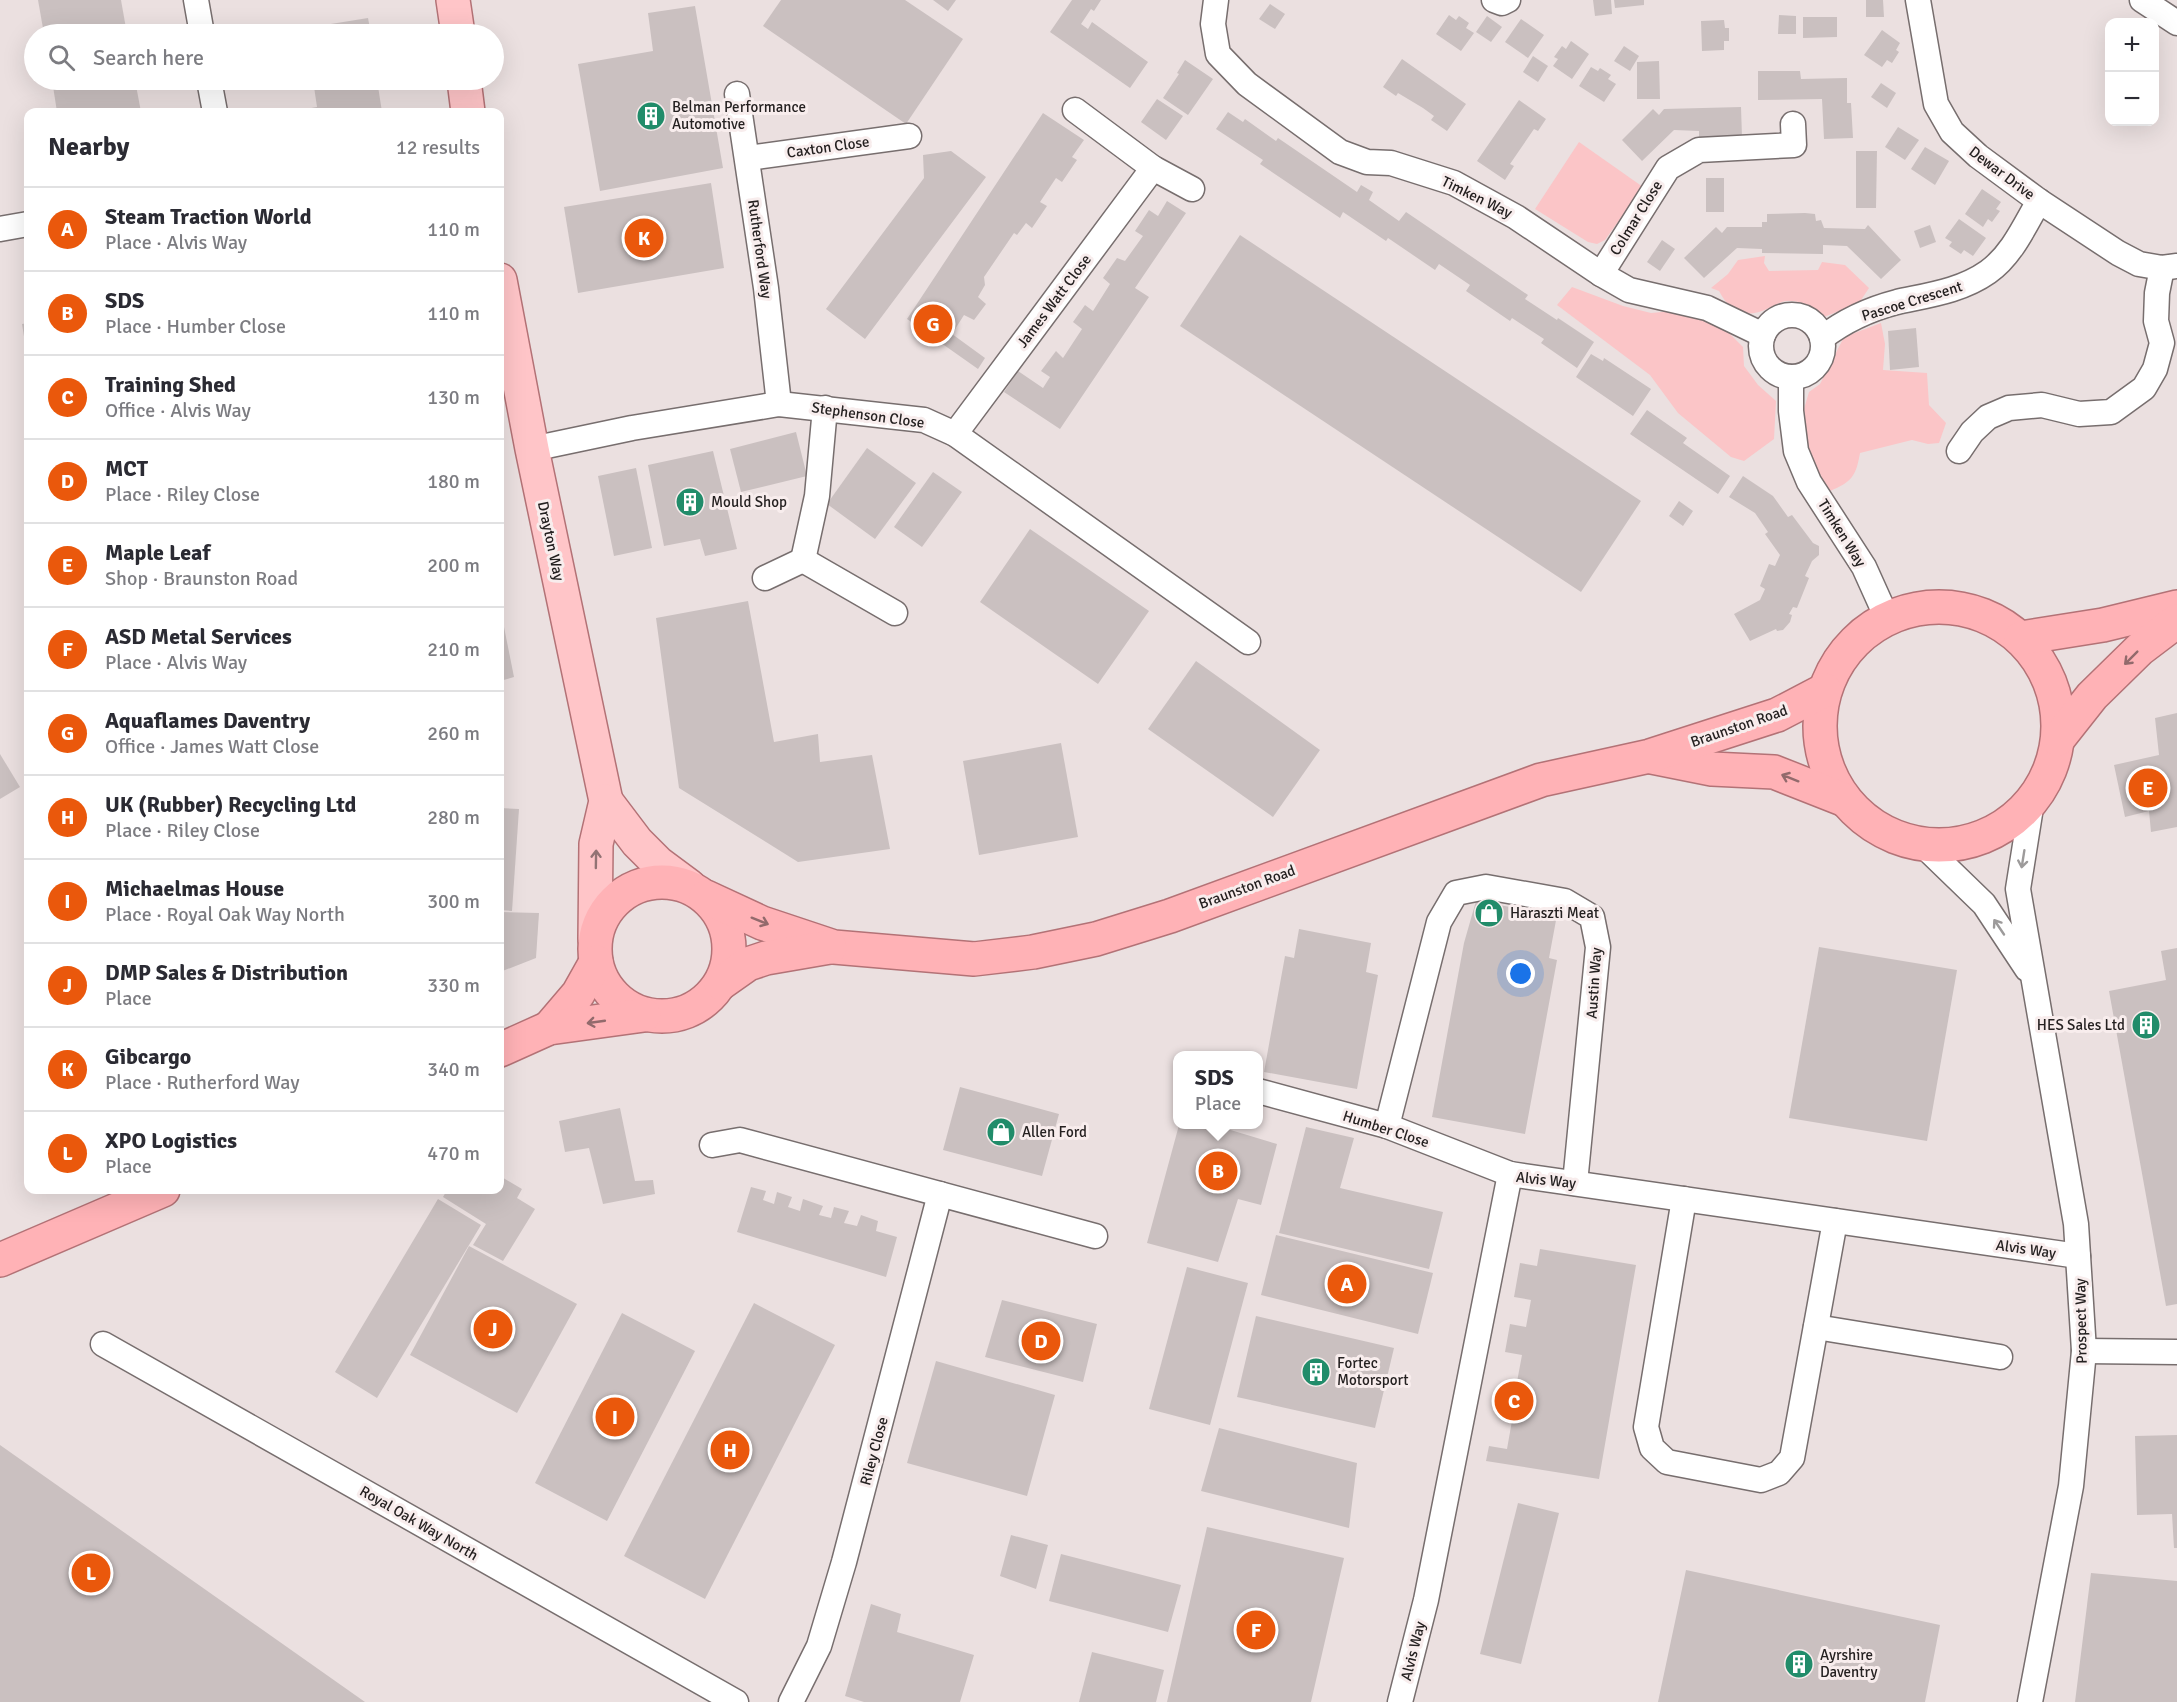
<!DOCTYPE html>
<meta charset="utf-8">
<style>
:root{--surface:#fff;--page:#f7f7f7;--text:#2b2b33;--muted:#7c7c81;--line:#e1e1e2;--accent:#ea580c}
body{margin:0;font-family:Signika,sans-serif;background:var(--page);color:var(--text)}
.controls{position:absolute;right:18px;top:18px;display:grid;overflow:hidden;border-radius:12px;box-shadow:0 6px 24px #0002}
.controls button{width:54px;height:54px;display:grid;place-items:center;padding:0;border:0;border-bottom:2px solid var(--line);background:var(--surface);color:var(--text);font:30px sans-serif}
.you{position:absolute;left:1521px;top:974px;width:21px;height:21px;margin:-15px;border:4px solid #fff;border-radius:50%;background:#1a73e8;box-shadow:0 0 0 9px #1a73e833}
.badge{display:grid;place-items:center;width:39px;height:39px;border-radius:50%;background:var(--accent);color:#fff;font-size:20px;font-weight:700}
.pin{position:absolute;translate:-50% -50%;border:3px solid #fff;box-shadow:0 2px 6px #0006}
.popup{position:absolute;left:1173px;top:1051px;width:90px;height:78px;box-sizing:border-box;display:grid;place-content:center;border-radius:12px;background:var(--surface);filter:drop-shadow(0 2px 4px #0005);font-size:20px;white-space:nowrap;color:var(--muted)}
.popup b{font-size:22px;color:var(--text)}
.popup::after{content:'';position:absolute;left:50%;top:100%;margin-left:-12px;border:12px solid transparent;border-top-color:var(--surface)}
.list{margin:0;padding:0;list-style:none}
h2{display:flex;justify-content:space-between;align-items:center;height:78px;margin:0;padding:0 24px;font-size:26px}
h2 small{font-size:20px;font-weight:400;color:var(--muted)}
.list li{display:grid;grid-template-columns:39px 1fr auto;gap:18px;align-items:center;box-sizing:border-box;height:84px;padding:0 24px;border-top:2px solid var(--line)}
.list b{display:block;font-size:22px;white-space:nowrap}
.list p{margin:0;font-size:20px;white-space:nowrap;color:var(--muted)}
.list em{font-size:20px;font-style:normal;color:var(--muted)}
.icon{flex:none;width:33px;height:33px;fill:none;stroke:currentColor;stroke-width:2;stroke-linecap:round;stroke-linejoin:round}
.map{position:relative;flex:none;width:2177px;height:1702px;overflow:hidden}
.search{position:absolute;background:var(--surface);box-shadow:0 6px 24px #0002;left:24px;top:24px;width:480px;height:66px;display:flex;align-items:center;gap:15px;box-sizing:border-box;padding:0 21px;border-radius:33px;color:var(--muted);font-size:22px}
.panel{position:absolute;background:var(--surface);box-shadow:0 6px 24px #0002;left:24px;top:108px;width:480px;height:1086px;border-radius:12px}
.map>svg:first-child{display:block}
</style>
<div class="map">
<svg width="2177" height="1702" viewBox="0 0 2177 1702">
<rect width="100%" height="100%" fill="#ebe0e0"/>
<g fill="#fbc5c7">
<polygon points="1579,142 1643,187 1605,240 1597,244 1588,242 1535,209"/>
<path d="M 1765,256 L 1764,263 L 1769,271 L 1818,270 L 1822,262 L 1845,265 L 1869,288 L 1859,303 L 1824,317 C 1814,307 1802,300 1787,301 C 1781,301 1775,306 1769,308 C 1746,319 1731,314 1719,291 L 1711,288 L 1728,274 L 1738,260 Z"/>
<polygon points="1572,287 1623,306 1651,313 1673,311 1701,320 1727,331 1743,347 1744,366 1758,385 1776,401 1774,439 1744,461 1731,457 1678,413 1650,375 1557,305"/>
<path d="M 1881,323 L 1885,344 L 1883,370 L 1927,373 L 1929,405 L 1946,423 L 1939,443 L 1928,444 L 1912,440 L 1860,453 C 1856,476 1852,482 1830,491 L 1811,461 L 1806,433 L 1804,409 L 1809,392 L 1820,384 L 1844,337 Z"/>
</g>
<g fill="#cac0c0">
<polygon points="38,0 121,0 127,34 44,34"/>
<polygon points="781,0 905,0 963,39 906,124 763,26"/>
<polygon points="933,0 956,0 948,11"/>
<polygon points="1072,0 1101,0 1094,11 1091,9 1081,24 1088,29 1092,22 1148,62 1130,88 1050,32"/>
<polygon points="1593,0 1611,0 1612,14 1595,16"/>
<polygon points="1614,0 1644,0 1644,5 1615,8"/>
<polygon points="1866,0 1883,0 1884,17 1866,17"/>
<polygon points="1270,4 1285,14 1275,29 1259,19"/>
<polygon points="695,6 723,168 600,191 578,64 653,51 648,13"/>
<polygon points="1449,15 1456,20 1459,16 1469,23 1466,28 1474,33 1461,51 1436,34"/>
<polygon points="1779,15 1796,16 1796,34 1778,34"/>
<polygon points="1487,16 1502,27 1491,42 1476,32"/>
<polygon points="1803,17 1837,17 1837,37 1803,38"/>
<polygon points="368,18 371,34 307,34 306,28"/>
<polygon points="1521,19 1544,35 1528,58 1505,42"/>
<polygon points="1724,20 1725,28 1729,28 1729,41 1724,41 1724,50 1702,51 1701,21"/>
<polygon points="1882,30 1900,43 1896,50 1899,52 1892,63 1887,60 1882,67 1864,55"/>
<polygon points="1571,41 1589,54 1572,79 1553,66 1558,59 1554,57 1562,46 1566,49"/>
<polygon points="1624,46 1639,56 1630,71 1614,61"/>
<polygon points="1533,56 1548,66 1538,82 1523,72"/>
<polygon points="1402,59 1466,104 1447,131 1431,120 1434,116 1423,108 1398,93 1396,96 1383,87"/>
<polygon points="1185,60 1213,79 1188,115 1163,98 1179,74 1177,73"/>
<polygon points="1659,61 1660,99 1637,99 1637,62"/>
<polygon points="1591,67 1598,71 1600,68 1611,75 1608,79 1616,84 1604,102 1579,86"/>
<polygon points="1758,71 1800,71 1801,79 1847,78 1847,103 1851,103 1853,138 1824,139 1822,99 1758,100"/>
<polygon points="52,80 135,80 141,112 57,112"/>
<polygon points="313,80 377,80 382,112 289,112 317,107"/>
<polygon points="1881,83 1896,93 1887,108 1871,97"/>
<polygon points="1157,99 1183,116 1166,140 1141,122"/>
<polygon points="1519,100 1546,119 1538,131 1534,129 1510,164 1514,166 1505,180 1477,161"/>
<polygon points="1741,107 1742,137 1699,137 1699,131 1674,130 1642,161 1622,140 1653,109 1659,115 1664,109"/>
<polygon points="1228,112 1243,122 1245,119 1276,141 1278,138 1357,192 1361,185 1373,192 1369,200 1399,221 1406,212 1528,295 1525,299 1557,320 1558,318 1594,342 1577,368 1541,343 1544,339 1512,318 1510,321 1466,291 1470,285 1439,264 1435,270 1388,238 1386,241 1343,212 1340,218 1260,164 1263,160 1216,129"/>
<polygon points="1043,113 1084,140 1072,157 1077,160 1062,182 1056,178 1040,202 1047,206 1032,228 1026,223 1017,235 1014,233 984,277 985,285 978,297 986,304 974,320 964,315 952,334 985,358 978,369 907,319"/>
<polygon points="1898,127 1919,140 1905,160 1885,147"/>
<polygon points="1925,147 1949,161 1935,185 1911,169"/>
<polygon points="951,151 986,177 865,339 826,309 924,178 923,155"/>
<polygon points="1856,151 1877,151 1876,208 1856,208"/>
<rect x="1706" y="178" width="18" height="34"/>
<polygon points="711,183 724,268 578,293 564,207"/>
<polygon points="1982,189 2001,202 1996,209 2000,211 1992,222 1988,219 1983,227 1965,214"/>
<polygon points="1167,201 1186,213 1135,288 1149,297 1060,429 1004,392 1018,371 1043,388 1050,377 1041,371 1056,351 1063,358 1082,329 1073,322 1085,305 1093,311 1110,284 1103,278 1117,258 1125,261 1143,236 1135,231 1149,210 1158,216"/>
<polygon points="1805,213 1815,214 1816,221 1821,220 1824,228 1865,229 1868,225 1901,260 1881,279 1847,246 1823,245 1823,254 1762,253 1762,249 1737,248 1704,278 1684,258 1716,227 1722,233 1727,227 1762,227 1762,222 1767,222 1767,214"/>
<polygon points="1959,219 1986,238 1973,256 1964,250 1961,254 1949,246 1952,242 1945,238"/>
<polygon points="1930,225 1936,242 1920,248 1914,231"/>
<polygon points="1240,235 1641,501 1581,592 1180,326"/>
<polygon points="1662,240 1675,249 1660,271 1647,262"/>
<polygon points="28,323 28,355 27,355 22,324"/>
<polygon points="1916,328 1919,367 1890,370 1888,331"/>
<polygon points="1591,354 1603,361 1604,358 1651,389 1633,416 1576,377"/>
<polygon points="1647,410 1687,438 1683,443 1730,476 1718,494 1630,434"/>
<polygon points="796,432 807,476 741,492 730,449"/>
<polygon points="867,448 916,483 875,539 827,504"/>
<polygon points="713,451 737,549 705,556 700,539 664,546 648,465"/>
<polygon points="636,468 652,548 614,556 598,476"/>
<polygon points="933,472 962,492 922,547 894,527"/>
<polygon points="1743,476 1773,496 1788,517 1792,515 1813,543 1819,546 1819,555 1812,561 1805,576 1809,578 1797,608 1793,607 1789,614 1792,615 1790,622 1783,630 1777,631 1776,629 1750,641 1734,614 1760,600 1765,589 1760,586 1769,564 1775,566 1780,555 1765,534 1768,532 1755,513 1729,497"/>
<polygon points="1679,501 1693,511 1683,526 1669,516"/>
<polygon points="1030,529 1149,611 1098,684 980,602"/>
<polygon points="748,601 774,742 818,734 820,762 872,755 890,849 798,862 679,788 656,618"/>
<polygon points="501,612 514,677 500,681 500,612"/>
<polygon points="1196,661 1320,750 1273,817 1148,729"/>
<polygon points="2177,713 2177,827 2151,832 2149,811 2125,817 2114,765 2159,755 2155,718"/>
<polygon points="1061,743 1078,837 979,855 963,761"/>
<polygon points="0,754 20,787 0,799"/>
<polygon points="500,808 519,809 512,911 500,910"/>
<polygon points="1476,901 1557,915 1549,958 1557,960 1525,1134 1432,1117 1464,943"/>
<polygon points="500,912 539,913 536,958 500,972"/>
<polygon points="1299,929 1371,943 1366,972 1378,975 1357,1089 1264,1072 1285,956 1294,958"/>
<polygon points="1819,947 1957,970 1927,1141 1789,1118"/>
<polygon points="2177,948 2177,1304 2166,1306 2109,991 2166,980 2161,951"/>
<polygon points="960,1087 1059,1114 1042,1176 943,1150"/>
<polygon points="620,1108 635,1181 653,1180 655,1194 603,1204 589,1148 565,1152 559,1121"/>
<polygon points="1179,1125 1214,1125 1277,1144 1261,1205 1238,1199 1218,1262 1147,1243"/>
<polygon points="1306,1127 1354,1138 1340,1188 1443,1212 1429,1269 1279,1233"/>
<polygon points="500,1176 522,1189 517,1198 535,1209 503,1261 473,1245 486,1224 443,1197 447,1190 500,1190"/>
<polygon points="751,1187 766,1191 763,1200 774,1204 777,1192 792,1197 788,1207 800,1211 803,1199 823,1206 819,1215 831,1218 834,1207 849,1211 844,1223 857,1226 861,1215 878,1221 876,1231 897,1237 886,1277 737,1232"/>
<polygon points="438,1199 481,1225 377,1398 335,1372"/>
<polygon points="1276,1235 1433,1273 1418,1334 1261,1295"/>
<polygon points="469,1246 577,1304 517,1413 410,1355"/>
<polygon points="1540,1249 1636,1265 1599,1479 1486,1461 1489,1446 1507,1449 1513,1415 1494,1412 1499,1384 1516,1387 1522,1355 1505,1352 1510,1324 1526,1327 1531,1300 1514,1297 1520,1263 1537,1266"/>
<polygon points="1187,1267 1248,1283 1210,1425 1149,1409"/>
<polygon points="1002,1300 1097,1324 1083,1382 985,1357"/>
<polygon points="754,1303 835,1345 705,1599 624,1556"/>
<polygon points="622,1313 695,1351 607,1521 535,1483"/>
<polygon points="1256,1316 1394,1348 1375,1428 1237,1397"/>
<polygon points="936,1361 1055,1395 1027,1496 907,1463"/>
<polygon points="1219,1428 1357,1463 1349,1528 1201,1491"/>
<polygon points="2177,1435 2177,1548 2174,1548 2172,1514 2137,1515 2135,1436"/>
<polygon points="0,1445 365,1702 0,1702"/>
<polygon points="1518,1503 1559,1513 1521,1664 1480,1654"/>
<polygon points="1207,1527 1344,1558 1311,1702 1167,1702"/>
<polygon points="1011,1535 1048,1545 1036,1589 1000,1576"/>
<polygon points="1061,1554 1181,1585 1168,1632 1049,1601"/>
<polygon points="1686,1570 1940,1625 1925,1702 1658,1702"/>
<polygon points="2091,1573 2177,1581 2177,1702 2075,1702"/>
<polygon points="871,1604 901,1614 897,1632 974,1655 960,1702 864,1702 845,1696"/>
<polygon points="1092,1652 1164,1670 1156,1702 1079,1702"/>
</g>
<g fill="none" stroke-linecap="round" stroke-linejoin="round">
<g stroke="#776e6e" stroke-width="27">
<g id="minor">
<polyline points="196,0 202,34"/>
<polyline points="1216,0 1213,24 1218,54 1247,84 1340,152 1367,162 1391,163 1454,183 1516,217 1601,274 1629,290 1707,308 1763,335"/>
<polyline points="1494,0 1502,3 1508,0"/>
<polyline points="1918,0 1936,104 1952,132 1978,156 2039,201 2118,253 2139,264 2162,268 2177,266"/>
<polyline points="2142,0 2177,23"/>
<polyline points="209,80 215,112"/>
<polyline points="737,94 766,288 779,404"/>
<polyline points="1075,110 1153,168 1192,189"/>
<polyline points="748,158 909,136"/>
<polyline points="0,229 28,224"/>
<polyline points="1601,274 1668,168 1699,150 1794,145 1793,124"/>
<circle cx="1792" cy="346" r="31"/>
<path d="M 1822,338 C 1844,321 1870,309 1897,302 C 1929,295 1961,291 1988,272 C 2012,255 2025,225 2039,201"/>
<polyline points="1791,377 1791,411 1796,451 1809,482 1864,567 1887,618"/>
<polyline points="955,434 1153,168"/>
<polyline points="532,449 632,428 779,404 924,420 955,434 1248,642"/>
<polyline points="1959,451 1972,432 1988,417 2009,408 2042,405 2079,414 2111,412 2144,388 2155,369 2162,343 2156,321 2157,293 2162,268"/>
<polyline points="803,560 817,496 825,408"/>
<polyline points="765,578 803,560 895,613"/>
<polyline points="1923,845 1984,904 2027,969"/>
<polyline points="1258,1091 1387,1126 1510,1174"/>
<polyline points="1387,1126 1439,922 1456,893 1486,887 1565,901 1592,917 1598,947 1575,1183"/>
<polyline points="712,1145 740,1140 1095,1236"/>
<polyline points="1684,1199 1646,1427 1652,1448 1667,1462 1761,1480 1779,1473 1792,1458 1835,1221"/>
<polyline points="1816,1327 2000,1357"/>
<polyline points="103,1344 736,1702"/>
<polyline points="2084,1351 2177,1352"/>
<polyline points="791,1702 819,1646 844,1562 940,1194"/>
<polyline points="1400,1702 1426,1600 1510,1174 2078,1256"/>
<polyline points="2030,1702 2071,1486 2084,1351 2076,1224 2018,889 2032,801"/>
</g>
</g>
<g stroke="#b37276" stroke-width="36">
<g id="primary">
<polyline points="453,0 458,34"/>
<polyline points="464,80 468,112"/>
<polyline points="500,280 532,449 606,801 596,844 595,939"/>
<polyline points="606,801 637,842 658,863 689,886"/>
</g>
</g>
<g stroke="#b37276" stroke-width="36">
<g id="trunk">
<circle cx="1939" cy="726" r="119"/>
<polyline points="2021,638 2103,625 2177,607"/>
<polyline points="2058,739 2092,696 2140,649 2177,621"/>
<polyline points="1652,757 1712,769 1774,772 1845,800"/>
<circle cx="662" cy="949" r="67"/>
<polyline points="706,897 762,923 834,947 974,959 1033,952 1096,939 1170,916 1541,780 1650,756 1777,715 1825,690"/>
<polyline points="721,983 748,964 766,958 830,947"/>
<polyline points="549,1028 578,994 596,962"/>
<polyline points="500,1050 549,1028 644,1015"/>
<polyline points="0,1260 163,1190"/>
</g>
</g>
<use href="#minor" stroke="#fff" stroke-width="24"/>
<use href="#primary" stroke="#ffc5c8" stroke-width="33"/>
<use href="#trunk" stroke="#ffb2b6" stroke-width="33"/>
</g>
<defs><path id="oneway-shaft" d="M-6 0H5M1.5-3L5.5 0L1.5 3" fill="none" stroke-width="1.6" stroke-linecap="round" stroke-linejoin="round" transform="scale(1.5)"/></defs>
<g stroke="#926a6c">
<use href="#oneway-shaft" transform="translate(2131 658) rotate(135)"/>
<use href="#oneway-shaft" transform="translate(1790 778) rotate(-158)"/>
<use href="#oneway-shaft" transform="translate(760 921) rotate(22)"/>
<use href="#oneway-shaft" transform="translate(596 1022) rotate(172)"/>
</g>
<use stroke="#927374" href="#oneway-shaft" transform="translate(596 859) rotate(-89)"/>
<g stroke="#9d9b9b">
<use href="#oneway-shaft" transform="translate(2023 859) rotate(99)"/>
<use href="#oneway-shaft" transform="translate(1999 927) rotate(-124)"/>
</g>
<defs>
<g id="building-disc" transform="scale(1.5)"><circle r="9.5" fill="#218c6a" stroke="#f8eded"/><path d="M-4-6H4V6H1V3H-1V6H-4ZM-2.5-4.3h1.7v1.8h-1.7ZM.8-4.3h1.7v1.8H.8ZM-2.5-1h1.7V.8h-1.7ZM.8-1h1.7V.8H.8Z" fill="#fff"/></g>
<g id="shop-disc" transform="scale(1.5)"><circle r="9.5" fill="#218c6a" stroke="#f8eded"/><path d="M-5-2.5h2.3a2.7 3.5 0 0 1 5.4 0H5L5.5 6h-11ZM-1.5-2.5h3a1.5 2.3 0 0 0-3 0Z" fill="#fff"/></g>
</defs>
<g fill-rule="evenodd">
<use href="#building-disc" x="651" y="116"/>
<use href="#building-disc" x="690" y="502"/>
<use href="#shop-disc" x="1489" y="913"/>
<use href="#building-disc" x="2146" y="1025"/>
<use href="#shop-disc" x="1001" y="1132"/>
<use href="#building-disc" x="1316" y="1372"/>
<use href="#building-disc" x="1799" y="1664"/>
</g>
<g text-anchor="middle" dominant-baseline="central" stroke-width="6" stroke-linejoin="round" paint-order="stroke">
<g font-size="15" fill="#252121" stroke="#f8eded" text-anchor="start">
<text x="672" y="107">Belman Performance<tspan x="672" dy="17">Automotive</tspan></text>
<text x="711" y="502">Mould Shop</text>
<text x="1510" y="913">Haraszti Meat</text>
<text x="2125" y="1025" text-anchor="end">HES Sales Ltd</text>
<text x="1022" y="1132">Allen Ford</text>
<text x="1337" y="1363">Fortec<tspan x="1337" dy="17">Motorsport</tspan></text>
<text x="1820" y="1655">Ayrshire<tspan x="1820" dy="17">Daventry</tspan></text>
</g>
<g font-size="15" fill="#252121" stroke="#f8eded">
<text transform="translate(828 147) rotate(-8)">Caxton Close</text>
<text transform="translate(2002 173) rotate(37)">Dewar Drive</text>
<text transform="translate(1477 197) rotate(26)">Timken Way</text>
<text transform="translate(1636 218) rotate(-58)">Colmar Close</text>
<text transform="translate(760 249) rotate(82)">Rutherford Way</text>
<text transform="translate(1054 301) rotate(-53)">James Watt Close</text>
<text transform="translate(1912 301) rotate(-17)">Pascoe Crescent</text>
<text transform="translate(868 415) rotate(8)">Stephenson Close</text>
<text transform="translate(1842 533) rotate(58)">Timken Way</text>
<text transform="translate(551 541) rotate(78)">Drayton Way</text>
<text transform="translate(1739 726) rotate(-19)">Braunston Road</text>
<text transform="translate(1247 887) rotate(-20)">Braunston Road</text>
<text transform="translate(1594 983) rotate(-86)">Austin Way</text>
<text transform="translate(1386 1129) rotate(18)">Humber Close</text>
<text transform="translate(1546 1180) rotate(6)">Alvis Way</text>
<text transform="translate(2026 1249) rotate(8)">Alvis Way</text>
<text transform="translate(2081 1321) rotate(-91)">Prospect Way</text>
<text transform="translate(874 1451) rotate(-75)">Riley Close</text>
<text transform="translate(419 1523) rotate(30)">Royal Oak Way North</text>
<text transform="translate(1413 1651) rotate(-76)">Alvis Way</text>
</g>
</g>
</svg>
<div class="controls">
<button>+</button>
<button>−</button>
</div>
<div class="you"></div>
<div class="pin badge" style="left:1347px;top:1284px">A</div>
<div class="pin badge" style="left:1218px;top:1171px">B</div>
<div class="popup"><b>SDS</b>Place</div>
<div class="pin badge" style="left:1514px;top:1401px">C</div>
<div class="pin badge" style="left:1041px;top:1341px">D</div>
<div class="pin badge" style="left:2148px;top:788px">E</div>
<div class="pin badge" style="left:1256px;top:1630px">F</div>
<div class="pin badge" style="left:933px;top:324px">G</div>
<div class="pin badge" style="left:730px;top:1450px">H</div>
<div class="pin badge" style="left:615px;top:1417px">I</div>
<div class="pin badge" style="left:493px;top:1329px">J</div>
<div class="pin badge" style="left:644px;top:238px">K</div>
<div class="pin badge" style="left:91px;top:1573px">L</div>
<div class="search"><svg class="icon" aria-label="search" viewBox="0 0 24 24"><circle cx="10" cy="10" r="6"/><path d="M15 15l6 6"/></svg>Search here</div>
<section class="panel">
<h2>Nearby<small>12 results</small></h2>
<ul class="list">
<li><span class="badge">A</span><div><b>Steam Traction World</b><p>Place · Alvis Way</p></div><em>110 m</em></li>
<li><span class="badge">B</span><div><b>SDS</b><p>Place · Humber Close</p></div><em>110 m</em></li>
<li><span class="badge">C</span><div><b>Training Shed</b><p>Office · Alvis Way</p></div><em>130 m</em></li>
<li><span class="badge">D</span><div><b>MCT</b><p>Place · Riley Close</p></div><em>180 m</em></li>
<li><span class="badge">E</span><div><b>Maple Leaf</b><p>Shop · Braunston Road</p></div><em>200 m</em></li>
<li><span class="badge">F</span><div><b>ASD Metal Services</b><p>Place · Alvis Way</p></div><em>210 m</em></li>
<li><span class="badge">G</span><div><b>Aquaflames Daventry</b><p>Office · James Watt Close</p></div><em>260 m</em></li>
<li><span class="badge">H</span><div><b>UK (Rubber) Recycling Ltd</b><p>Place · Riley Close</p></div><em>280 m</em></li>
<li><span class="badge">I</span><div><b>Michaelmas House</b><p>Place · Royal Oak Way North</p></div><em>300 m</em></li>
<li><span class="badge">J</span><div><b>DMP Sales &amp; Distribution</b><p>Place</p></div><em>330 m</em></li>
<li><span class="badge">K</span><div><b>Gibcargo</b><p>Place · Rutherford Way</p></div><em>340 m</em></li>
<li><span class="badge">L</span><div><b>XPO Logistics</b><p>Place</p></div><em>470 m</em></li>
</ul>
</section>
</div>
